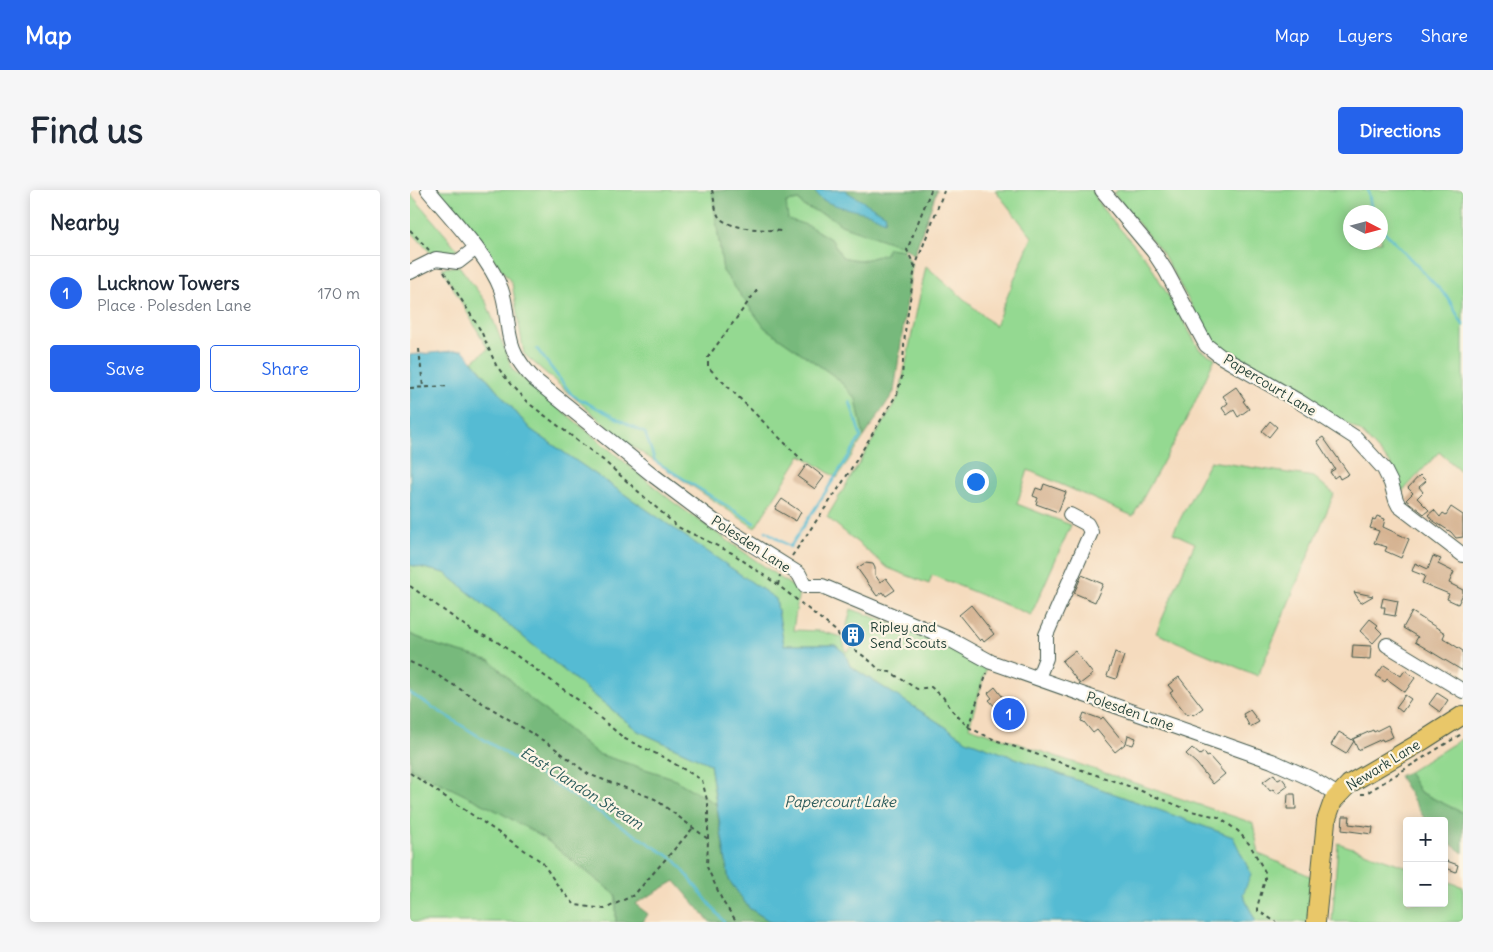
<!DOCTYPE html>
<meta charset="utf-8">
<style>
:root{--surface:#fff;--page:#f6f6f7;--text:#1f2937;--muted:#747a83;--line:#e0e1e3;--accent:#2563eb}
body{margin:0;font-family:Delius,sans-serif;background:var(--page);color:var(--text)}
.controls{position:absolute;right:15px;bottom:15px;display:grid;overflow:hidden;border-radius:5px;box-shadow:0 2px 12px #0003}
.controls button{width:45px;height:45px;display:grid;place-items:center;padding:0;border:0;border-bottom:1px solid var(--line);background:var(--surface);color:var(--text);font:25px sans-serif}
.compass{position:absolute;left:933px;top:15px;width:45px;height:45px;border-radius:50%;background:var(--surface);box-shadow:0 2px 12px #0003;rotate:96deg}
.you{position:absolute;left:565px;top:291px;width:18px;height:18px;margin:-12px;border:4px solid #fff;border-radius:50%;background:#1a73e8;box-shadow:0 0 0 8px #1a73e833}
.badge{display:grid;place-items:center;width:32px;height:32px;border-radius:50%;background:var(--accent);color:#fff;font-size:16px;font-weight:700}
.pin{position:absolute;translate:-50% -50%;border:2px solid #fff;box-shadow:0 1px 5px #0006}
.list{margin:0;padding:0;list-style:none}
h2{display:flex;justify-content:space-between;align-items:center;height:65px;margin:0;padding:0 20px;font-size:21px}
h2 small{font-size:16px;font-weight:400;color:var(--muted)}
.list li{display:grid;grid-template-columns:32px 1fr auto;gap:15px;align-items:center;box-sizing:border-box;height:75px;padding:0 20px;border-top:1px solid var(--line)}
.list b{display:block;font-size:19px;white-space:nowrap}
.list p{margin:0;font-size:16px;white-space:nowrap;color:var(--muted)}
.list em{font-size:16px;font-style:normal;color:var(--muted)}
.actions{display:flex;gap:10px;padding:15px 20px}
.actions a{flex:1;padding:11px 0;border:1px solid var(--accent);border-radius:5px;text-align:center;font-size:18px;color:var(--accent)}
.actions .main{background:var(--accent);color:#fff}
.map{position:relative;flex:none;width:1053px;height:732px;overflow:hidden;border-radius:5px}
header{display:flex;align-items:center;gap:30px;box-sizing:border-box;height:70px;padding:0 25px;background:var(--accent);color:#fff}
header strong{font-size:24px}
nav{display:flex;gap:28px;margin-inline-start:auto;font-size:18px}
.intro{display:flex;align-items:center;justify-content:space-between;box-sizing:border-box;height:120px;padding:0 30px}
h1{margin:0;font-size:35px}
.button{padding:12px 22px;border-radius:5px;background:var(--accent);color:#fff;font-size:18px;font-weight:700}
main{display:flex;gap:30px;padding:0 30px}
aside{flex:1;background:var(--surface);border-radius:5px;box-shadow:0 2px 12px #0003}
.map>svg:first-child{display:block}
</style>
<header>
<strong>Map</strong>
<nav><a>Map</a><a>Layers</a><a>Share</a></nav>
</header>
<div class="intro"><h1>Find us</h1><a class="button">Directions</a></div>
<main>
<aside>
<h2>Nearby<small></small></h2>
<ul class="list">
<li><span class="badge">1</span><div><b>Lucknow Towers</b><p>Place · Polesden Lane</p></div><em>170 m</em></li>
</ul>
<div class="actions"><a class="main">Save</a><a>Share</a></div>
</aside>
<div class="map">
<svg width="1053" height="732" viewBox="0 0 1053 732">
<rect width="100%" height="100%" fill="#fcf5e5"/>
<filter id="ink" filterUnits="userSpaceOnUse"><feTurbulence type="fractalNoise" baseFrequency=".02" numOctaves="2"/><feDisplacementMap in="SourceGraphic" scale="10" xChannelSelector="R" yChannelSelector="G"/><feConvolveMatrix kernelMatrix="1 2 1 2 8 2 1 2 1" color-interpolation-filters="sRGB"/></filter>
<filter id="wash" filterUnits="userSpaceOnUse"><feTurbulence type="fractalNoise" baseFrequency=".0096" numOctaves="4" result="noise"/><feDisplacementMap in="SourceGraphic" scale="20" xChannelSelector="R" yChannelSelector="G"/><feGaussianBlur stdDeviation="1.12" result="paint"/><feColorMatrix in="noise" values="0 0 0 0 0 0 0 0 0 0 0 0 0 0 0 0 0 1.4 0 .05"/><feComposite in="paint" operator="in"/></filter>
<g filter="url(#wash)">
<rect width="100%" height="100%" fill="#f5dbbe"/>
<g fill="#94d991" stroke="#5a8b62" fill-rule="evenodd">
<polygon points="29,0 302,0 313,81 355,138 427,188 446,209 454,247 427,288 391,265 345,338 214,251 114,164 102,93"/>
<polygon points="585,0 682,0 691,17 738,71 790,160 805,168 778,227 723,326 618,280 607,314 661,335 621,425 522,385 519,394 478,378 417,327 489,206 516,76 585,136 622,47"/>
<path d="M 708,0 L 1053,0 L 1053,283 L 1029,262 L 991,303 L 980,273 L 950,241 L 815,162 L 800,149 L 752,62 L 703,3 ZM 941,22 L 971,22 L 971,52 L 941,52 Z"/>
<polygon points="0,3 48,60 26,69 0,40"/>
<polygon points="389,10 393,16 421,27 431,35 494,57 494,60 478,58 475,64 451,71 432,67 422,50 399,36 377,29 376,12"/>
<polygon points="49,76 76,112 103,180 263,312 389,401 383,440 409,441 432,447 436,462 450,451 453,443 436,439 441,419 506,442 577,476 559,537 843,633 849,664 905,688 899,732 846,732 833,705 823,647 556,550 440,476 435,463 425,455 374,455 366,409 120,239 63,171 78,159 32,78"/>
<polygon points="800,271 904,287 924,304 848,486 746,443 785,353 763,343"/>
<polygon points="0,375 35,383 228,541 300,574 306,614 260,587 188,564 117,506 81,471 29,456 0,444"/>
<polygon points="1053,548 1053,623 1010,602 998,582"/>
<polygon points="0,578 89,622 134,648 206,705 206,732 0,732"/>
<polygon points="928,653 997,677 997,713 1034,713 1034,690 1053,697 1053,732 922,732"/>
</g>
<g fill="#77b97b" stroke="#4b7b58">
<polygon points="302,0 527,0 504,65 494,57 431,35 421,27 393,16 389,10 376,12 378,29 399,36 422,50 432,67 451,71 475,64 478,58 494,60 502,75 484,202 454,247 446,209 427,188 355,138 313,81"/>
<polygon points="0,444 29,456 81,471 117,506 188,564 260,587 306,614 319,690 339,718 361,732 300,732 265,691 225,714 238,724 233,732 206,732 206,705 134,648 89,622 0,578"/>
<polygon points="998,582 1010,602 1053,623 1053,663 1034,649 1034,631 1016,631 989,586"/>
</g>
<g fill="#55bbd3" stroke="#3a7c84">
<path d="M 404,0 L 436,0 L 437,2 L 476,25 L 475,31 C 469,29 463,24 457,23 C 447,21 423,16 415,11 C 409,9 407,5 404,0 Z"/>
<polygon points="53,160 120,239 366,409 374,455 425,455 435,463 440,476 556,550 823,647 841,684 833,705 846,732 361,732 339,718 319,690 300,574 228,541 35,383 0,375 0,165"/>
</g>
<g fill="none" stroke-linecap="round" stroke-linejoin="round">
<g stroke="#55bbd3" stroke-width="2.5">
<polyline points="958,0 962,22"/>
<polyline points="971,38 1038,108 1053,135"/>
<polyline points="127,159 162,205 235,243 245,271 344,333"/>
<polyline points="356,341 380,357 451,247 440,212"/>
<polyline points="0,503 265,670 314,732"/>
</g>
</g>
<g id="blocks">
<g fill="#d5b291">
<polygon points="826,197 835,210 833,211 839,219 828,227 824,220 817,225 812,218 818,213 813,206"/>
<polygon points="860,231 867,237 859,247 852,241"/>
<polygon points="913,247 939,284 930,289 928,285 924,288 920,282 925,279 907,251"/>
<polygon points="397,274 414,287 405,299 388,287"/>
<polygon points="1010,285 1016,291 1009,297 1013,302 1007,308 1019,320 1014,324 996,310 1003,303 998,298"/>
<polygon points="634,294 656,302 648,322 626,314 628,308 623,306 626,298 632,300"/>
<polygon points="372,309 391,322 386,331 365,319"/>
<polygon points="1041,317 1053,325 1053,347 1046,348 1041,342 1022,330 1018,325 1024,320 1030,327 1033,323 1036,325"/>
<polygon points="967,326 975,329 973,337 999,349 991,368 975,361 977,357 964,353 969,341 960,338 963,329 965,330"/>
<polygon points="1023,366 1031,369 1028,374 1044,382 1039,393 1053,400 1053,404 1048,414 1037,409 1039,404 1012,393 1015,386 1002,381 1005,373 1018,379"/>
<polygon points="455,373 463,374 465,378 465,385 470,392 476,388 485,400 476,406 473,402 467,406 447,378"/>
<polygon points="672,385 693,394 685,412 664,403"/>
<polygon points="944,402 963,406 951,413"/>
<polygon points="973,408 988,411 985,426 974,424 975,417 971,417"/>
<polygon points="561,415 584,444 574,452 572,449 570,451 549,425"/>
<polygon points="1002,422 1035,443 1033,448 1053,461 1053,481 1005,452 1008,447 993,438"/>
<polygon points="960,429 968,435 966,437 972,443 963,453 950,441"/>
<polygon points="436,438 453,443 450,451 433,447"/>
<polygon points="943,455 961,456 960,469 942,468"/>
<polygon points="665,461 683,484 670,494 652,471"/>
<polygon points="705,462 714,466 706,489 697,486"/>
<polygon points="974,475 991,486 995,480 1005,488 995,502 977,489 975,492 966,486"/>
<polygon points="769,487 793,518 783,525 781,523 777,525 760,503 763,501 758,495"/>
<polygon points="585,497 609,528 601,534 588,517 586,518 579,510 582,508 578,503"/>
<polygon points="1027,503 1038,510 1030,522 1019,514"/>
<polygon points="995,505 1001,509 992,522 986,517"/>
<polygon points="840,520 849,532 840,537 833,524"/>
<polygon points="674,523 691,529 693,527 715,554 705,562 687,540 683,543 674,532 671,531"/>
<polygon points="978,535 983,547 973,551 972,549 948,560 944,551 936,564 921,555 929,542 944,551 943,549 963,540 964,542"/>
<polygon points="718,545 726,548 723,555 716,553"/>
<polygon points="782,558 790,565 794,562 797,567 799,566 815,584 803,594 787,574 776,564"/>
<polygon points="864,584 868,590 872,588 878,596 867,604 863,599 860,601 853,592"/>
<polygon points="878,604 885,604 886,619 877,619"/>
<polygon points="933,626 940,626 939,634 963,637 962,644 932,640"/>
<polygon points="1034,670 1048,675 1046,682 1034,677"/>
</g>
</g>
</g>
<g filter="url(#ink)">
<use href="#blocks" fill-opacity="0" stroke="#3f5549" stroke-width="1"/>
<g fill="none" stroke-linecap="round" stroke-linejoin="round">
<g stroke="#3f5549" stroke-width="16">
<g id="minor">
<path d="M 18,0 C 40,27 79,67 91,99 C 97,115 96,131 100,148 C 103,165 113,178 125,190 L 244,286 L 304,331 L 389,384 L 395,396 L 412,396 L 539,449 L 581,472 L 862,571 L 902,589 L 928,605"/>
<polyline points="692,0 743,61 756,81 796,155 810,166 890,212 946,248 974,279 981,293 986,310 989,316 1053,365"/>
<polyline points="0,82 26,69 48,72 66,58"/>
<polyline points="977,455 1053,501"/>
<polyline points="628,488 636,468 636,445 681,342 677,334 660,325"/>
</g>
</g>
<g stroke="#3f5549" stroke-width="20">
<polyline id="major" points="906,732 916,631 923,611 939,594 1006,555 1053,525"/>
</g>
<g stroke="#3f5549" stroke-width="2" stroke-dasharray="4 4" stroke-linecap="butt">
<path d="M 302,0 C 304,8 305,21 309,27 C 319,40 355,39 371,41"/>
<polyline points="0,40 19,60"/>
<polyline points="505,77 497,60 521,0"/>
<path d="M 34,82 L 71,141 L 86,175 L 101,195 L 117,212 L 193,270 L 268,337 L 322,363 L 368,395 L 426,441 C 436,458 456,464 469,480 L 480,482 L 507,499 L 521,497 L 533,507 L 541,519 L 558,537 L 585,550 L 724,598 L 781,621 L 808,627 L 828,641 L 840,655 L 855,682 L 855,690 L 848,714 L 848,721 L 866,732"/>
<polyline points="347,100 298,167 298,177 393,271"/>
<polyline points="9,159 13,197"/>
<polyline points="0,198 39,196"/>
<polyline points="382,366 431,295 487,204 492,187 495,142 505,77 534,1"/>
<polyline points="368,395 370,385"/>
<polyline points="0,396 61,440 86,451 171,512 215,549 253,567 292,590 298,614 298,649"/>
<polyline points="0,472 24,483 142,556 178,584 245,609 298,649 297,677 313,712 327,732"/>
<polyline points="558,537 577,483"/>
<polyline points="0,583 132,672 148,696 165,715 195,719 224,705 283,638"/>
<polyline points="951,604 955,604 1053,543"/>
</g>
<use href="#minor" stroke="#fff" stroke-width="14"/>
<use href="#major" stroke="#e9c769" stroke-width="18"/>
</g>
</g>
<defs>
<g id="building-disc" transform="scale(1.25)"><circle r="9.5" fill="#1f6fb2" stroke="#fcf5e5"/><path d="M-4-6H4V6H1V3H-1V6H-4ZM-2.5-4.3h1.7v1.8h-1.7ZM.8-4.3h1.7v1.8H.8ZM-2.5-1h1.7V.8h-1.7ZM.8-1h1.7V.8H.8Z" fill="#fff"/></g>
</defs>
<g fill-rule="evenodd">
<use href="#building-disc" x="443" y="445"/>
</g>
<g text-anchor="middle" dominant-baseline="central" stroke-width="4.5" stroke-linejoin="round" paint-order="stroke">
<g font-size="14" fill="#1f3d34" stroke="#fcf5e5">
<text transform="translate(860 195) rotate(31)">Papercourt Lane</text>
<text transform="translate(341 354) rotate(33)">Polesden Lane</text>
<text transform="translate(720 521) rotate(19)">Polesden Lane</text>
<text transform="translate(973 575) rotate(-32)">Newark Lane</text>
</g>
<g font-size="14" fill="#1f3d34" stroke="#fcf5e5" text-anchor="start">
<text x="460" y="437">Ripley and<tspan x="460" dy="16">Send Scouts</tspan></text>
</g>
<g font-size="15" font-style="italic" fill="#2c5c5c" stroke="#fcf5e5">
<text transform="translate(172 598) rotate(32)">East Clandon Stream</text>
<text x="430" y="611">Papercourt Lake</text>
</g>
</g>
</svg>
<div class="controls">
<button>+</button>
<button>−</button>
</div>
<svg class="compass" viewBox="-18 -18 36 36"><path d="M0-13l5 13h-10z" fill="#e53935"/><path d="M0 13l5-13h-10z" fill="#747a83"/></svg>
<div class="you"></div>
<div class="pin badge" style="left:599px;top:524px">1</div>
</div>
</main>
